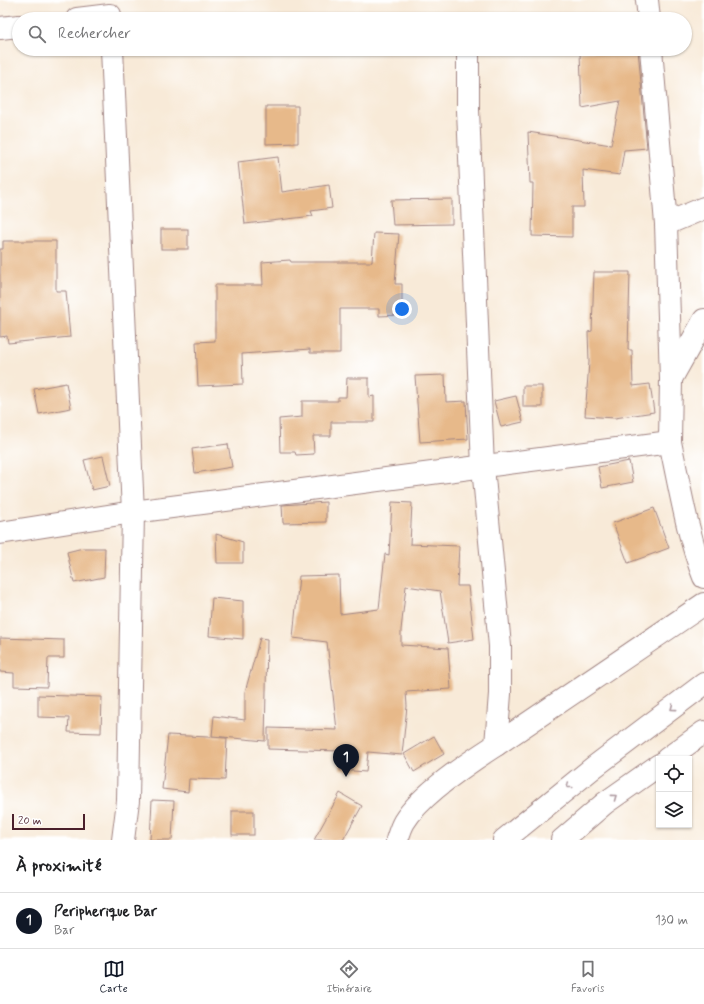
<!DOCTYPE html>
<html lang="fr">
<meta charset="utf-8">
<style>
:root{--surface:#fff;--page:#f6f6f6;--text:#202124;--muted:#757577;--line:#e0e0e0;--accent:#111827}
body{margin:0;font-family:Mynerve,sans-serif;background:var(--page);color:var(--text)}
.controls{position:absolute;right:12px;bottom:12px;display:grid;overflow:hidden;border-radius:0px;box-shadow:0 1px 3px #0004}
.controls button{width:36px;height:36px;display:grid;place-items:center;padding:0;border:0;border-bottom:1px solid var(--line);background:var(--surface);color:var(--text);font:20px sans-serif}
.scale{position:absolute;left:12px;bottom:10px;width:73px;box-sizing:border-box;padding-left:4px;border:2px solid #4a1f2b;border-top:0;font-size:11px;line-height:14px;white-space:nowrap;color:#4a1f2b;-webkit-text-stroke:3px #fff;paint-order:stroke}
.you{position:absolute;left:402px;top:309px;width:14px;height:14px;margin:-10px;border:3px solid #fff;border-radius:50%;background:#1a73e8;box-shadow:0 0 0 6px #1a73e833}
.badge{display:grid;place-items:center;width:26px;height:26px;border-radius:50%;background:var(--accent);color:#fff;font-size:13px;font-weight:700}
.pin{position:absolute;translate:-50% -33px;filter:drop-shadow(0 1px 2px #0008)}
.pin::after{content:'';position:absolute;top:21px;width:14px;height:12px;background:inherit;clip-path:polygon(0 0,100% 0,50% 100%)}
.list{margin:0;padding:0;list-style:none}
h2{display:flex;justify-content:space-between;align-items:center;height:52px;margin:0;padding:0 16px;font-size:17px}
h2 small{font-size:13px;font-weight:400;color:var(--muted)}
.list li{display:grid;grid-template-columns:26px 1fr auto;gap:12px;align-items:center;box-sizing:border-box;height:56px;padding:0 16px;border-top:1px solid var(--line)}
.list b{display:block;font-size:15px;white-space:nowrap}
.list p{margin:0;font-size:13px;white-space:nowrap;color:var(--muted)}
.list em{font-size:13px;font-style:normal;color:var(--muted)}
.icon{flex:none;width:22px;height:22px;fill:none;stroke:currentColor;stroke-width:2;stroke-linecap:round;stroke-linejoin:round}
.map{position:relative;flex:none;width:704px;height:840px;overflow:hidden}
.search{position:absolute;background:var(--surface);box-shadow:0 1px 3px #0004;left:12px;right:12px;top:12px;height:44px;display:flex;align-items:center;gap:10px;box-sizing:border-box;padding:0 14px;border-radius:22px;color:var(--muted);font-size:15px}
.sheet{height:108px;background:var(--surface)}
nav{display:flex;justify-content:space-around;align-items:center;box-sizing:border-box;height:56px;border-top:1px solid var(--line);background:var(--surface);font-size:11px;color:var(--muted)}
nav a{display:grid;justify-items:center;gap:2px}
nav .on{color:var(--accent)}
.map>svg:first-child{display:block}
</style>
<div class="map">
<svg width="704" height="840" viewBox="0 0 704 840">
<rect width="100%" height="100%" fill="#fff"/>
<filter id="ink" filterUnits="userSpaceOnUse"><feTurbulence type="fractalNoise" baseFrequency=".025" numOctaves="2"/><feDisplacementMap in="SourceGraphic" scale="8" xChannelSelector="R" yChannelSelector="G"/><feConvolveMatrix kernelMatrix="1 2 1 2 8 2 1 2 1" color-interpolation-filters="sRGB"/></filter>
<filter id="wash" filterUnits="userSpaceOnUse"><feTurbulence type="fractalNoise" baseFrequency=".012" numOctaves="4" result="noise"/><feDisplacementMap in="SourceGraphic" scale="16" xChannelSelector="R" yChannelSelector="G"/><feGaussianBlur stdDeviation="0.9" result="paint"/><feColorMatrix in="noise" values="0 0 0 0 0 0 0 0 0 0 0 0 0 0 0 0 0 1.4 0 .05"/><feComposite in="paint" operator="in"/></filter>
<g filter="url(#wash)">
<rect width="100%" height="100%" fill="#f8ead8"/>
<g id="blocks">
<g fill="#e7b98a">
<polygon points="638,50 647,148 624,150 620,175 583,170 584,207 572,207 572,237 532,236 533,183 530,183 528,132 611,145 620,101 582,108 580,52"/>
<polygon points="266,106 298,106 298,143 266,144"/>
<polygon points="278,157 282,192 329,185 332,208 311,211 313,216 245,224 238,162"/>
<polygon points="452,199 452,224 393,225 391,200"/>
<rect x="161" y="229" width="27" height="20"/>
<polygon points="374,233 399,234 395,284 402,284 402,315 379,316 379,309 340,309 340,353 310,353 310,349 242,354 243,384 198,386 196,342 215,341 215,285 263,285 262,262 290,260 291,262 372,262"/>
<polygon points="3,241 56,241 56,291 66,291 70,337 8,343 7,336 0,337 0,249 3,249"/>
<polygon points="594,272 630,272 628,350 632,350 633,386 650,384 654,412 615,418 585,416 589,362 588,332 592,331"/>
<polygon points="445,375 446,402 466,401 468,439 420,442 415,376"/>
<polygon points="347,378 369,378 369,397 374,396 374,422 331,422 331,436 313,436 314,454 296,455 295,452 280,452 279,419 302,417 302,401 338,401 338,397 346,397"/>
<polygon points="66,383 71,408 39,414 34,389"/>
<rect x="523" y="386" width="19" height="21"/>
<polygon points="516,396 523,422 501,427 494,401"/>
<polygon points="228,444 232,467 195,473 192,449"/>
<polygon points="103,456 110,486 92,490 84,460"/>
<polygon points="629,461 633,482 602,488 598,467"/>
<polygon points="326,502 326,522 283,523 282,505"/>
<polygon points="392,502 412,503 410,544 459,546 457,586 468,586 474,639 448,643 440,591 406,586 401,630 401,645 448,648 451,689 406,692 407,706 402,755 368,752 366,772 340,770 341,751 268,749 268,728 337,730 327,642 293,638 299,576 339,575 340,614 379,609 385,554 389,555"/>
<polygon points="654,508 669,548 628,563 613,523"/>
<polygon points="216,534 243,542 243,563 217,563"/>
<polygon points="83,548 105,548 104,577 74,583 67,552"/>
<polygon points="212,598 243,601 243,639 209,636"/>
<polygon points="0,638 64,640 64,658 48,658 47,687 14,686 14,673 0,672"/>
<polygon points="260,638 267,639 265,741 212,736 214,716 245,720 245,692"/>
<polygon points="38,695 102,697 101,733 68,732 69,718 38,717"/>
<polygon points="168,735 227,738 225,780 189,779 188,792 162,789"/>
<polygon points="434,736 444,754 414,772 404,754"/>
<polygon points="340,793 362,806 343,840 314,840"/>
<polygon points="152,800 174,801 172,840 150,840"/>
<rect x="232" y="811" width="22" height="24"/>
</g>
</g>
</g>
<g filter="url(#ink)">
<use href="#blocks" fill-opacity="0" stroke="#a18482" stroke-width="1"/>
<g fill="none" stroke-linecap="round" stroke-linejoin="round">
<g stroke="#a18482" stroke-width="24">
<g id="minor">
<polyline points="647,0 649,19"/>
<polyline points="77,19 110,15"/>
<polyline points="0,28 19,26"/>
<polyline points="112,49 133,512 128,801 123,840"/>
<polyline points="666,224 704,208"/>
<polyline points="671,379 704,320"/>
<path d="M 670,442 C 680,488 687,534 704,577"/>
<polyline points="0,533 133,512 670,442 671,379 666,224 651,49"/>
<polyline points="496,745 704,604"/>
<path d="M 397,840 C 399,834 401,827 404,822 C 421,794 468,763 496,745 L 500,694 L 500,646 L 483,467 L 468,110 L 468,49"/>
</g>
</g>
<g stroke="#a18482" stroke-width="24">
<g id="primary">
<polyline points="667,759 704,732"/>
<polyline points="504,840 594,767 704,684"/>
<polyline points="562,840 605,803 659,765"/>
</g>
</g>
<use href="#minor" stroke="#fff" stroke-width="22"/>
<use href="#primary" stroke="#fff" stroke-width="22"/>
</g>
<defs><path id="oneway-chevron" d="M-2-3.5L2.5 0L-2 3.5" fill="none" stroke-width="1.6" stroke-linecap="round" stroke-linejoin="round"/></defs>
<g stroke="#ae9aa0">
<use href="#oneway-chevron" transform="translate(673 708) rotate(143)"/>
<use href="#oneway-chevron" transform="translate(569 786) rotate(141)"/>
<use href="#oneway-chevron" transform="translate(614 797) rotate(-36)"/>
</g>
</g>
</svg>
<div class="controls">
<button><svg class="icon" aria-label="locate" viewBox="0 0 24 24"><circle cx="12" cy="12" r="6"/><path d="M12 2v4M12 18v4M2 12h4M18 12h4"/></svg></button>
<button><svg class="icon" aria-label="layers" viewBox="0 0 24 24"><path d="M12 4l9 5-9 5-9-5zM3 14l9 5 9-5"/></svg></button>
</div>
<div class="scale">20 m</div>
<div class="you"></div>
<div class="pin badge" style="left:346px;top:777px">1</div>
<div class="search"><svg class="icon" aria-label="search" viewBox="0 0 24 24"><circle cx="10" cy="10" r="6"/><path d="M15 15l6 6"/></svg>Rechercher</div>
</div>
<section class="sheet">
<h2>À proximité<small></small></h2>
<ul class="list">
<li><span class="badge">1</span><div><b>Peripherique Bar</b><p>Bar</p></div><em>130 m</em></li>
</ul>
</section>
<nav>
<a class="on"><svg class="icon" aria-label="map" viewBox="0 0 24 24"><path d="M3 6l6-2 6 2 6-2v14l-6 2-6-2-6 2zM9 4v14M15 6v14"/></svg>Carte</a>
<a><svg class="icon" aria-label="directions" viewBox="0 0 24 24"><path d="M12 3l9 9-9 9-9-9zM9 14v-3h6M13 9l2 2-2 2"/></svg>Itinéraire</a>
<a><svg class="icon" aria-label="saved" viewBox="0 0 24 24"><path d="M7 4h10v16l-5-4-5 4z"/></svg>Favoris</a>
</nav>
